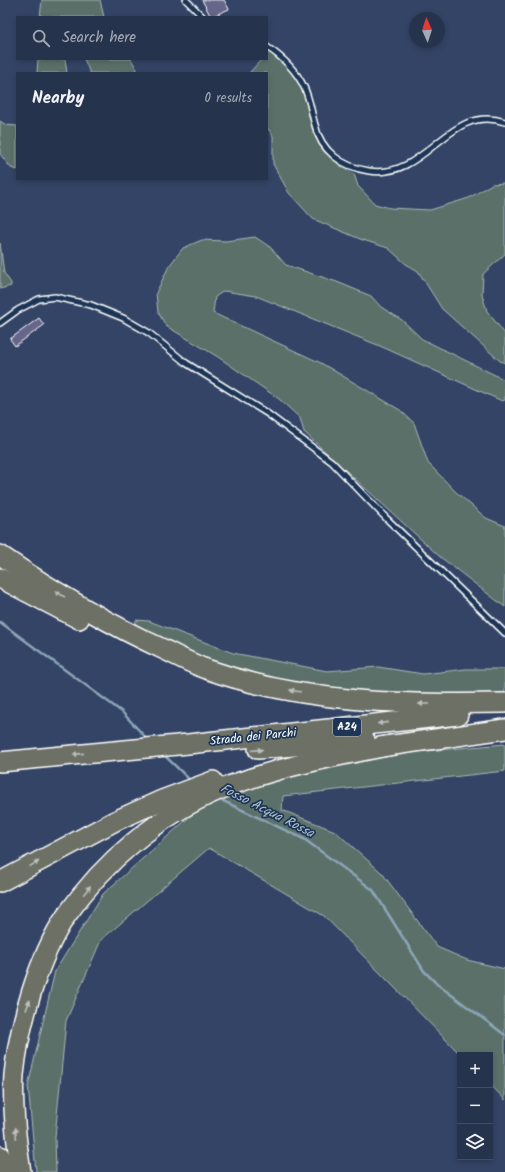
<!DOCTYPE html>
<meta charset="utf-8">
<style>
:root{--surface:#26334c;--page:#2e3b53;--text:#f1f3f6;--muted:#a4aab5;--line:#424e64}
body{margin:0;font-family:Kalam,sans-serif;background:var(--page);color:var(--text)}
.controls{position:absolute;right:12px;bottom:12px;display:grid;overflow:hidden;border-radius:0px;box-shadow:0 2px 6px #0003}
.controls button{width:36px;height:36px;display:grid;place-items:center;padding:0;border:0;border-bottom:1px solid var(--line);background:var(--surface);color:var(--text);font:20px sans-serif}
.compass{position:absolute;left:409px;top:12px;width:36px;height:36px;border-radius:50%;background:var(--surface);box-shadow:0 2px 6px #0003;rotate:357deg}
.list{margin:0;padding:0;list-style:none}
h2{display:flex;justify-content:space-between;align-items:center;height:52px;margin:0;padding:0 16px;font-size:17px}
h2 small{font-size:13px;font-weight:400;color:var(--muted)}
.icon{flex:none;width:22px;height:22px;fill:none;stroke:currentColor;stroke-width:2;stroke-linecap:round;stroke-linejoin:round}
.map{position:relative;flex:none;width:505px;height:1172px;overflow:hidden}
.search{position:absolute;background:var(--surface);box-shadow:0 2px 6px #0003;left:16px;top:16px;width:252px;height:44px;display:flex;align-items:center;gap:10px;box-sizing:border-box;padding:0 14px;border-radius:0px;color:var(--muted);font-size:15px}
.panel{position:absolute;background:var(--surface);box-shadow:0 2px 6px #0003;left:16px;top:72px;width:252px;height:108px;border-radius:0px}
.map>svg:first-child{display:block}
</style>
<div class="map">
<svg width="505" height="1172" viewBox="0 0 505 1172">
<rect width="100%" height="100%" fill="#346"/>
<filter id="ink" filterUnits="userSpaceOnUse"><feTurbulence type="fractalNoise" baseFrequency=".025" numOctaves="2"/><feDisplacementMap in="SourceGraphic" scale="8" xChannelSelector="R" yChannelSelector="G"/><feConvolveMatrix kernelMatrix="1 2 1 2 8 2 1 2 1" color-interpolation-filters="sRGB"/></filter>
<g filter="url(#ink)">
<g fill="#5b706b" stroke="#adb8b5">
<polygon points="42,0 100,0 104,17 40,17"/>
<polygon points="269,52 286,64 300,84 308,102 312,128 321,146 339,165 354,174 358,186 375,204 390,208 430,210 469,198 492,184 505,183 505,254 483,274 482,295 487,311 505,334 505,363 500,361 442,309 418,271 406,264 388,248 360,239 313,219 289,193 273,164 273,136 267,127 267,73 249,73 262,59 267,59 267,54"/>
<polygon points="38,59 65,59 67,73 37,73"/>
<polygon points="84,59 131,59 139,73 90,73"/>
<polygon points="0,121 6,125 17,126 17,170 11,168 0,154"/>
<polygon points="255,237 270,247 286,265 337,282 371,296 381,307 402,320 422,339 505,380 505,400 502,401 380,346 256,296 224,291 215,297 213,313 321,363 400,410 414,423 428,463 456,492 486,518 505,526 505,607 439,556 304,432 300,418 279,399 218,357 166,326 158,312 156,293 169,266 183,248 202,240 226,241"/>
<polygon points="0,243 4,273 11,283 11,286 0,289"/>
<polygon points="136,620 149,621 233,653 327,671 378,667 423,674 466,669 505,669 505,693 477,697 334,691 259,676 189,655 135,631"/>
<polygon points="505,744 505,771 283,796 282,810 335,831 382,873 437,947 467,960 505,969 505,1100 490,1084 490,1055 461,1055 324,916 209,848 101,940 66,1021 55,1137 56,1172 36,1172 28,1086 55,971 103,894 196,811 269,779 381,755"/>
</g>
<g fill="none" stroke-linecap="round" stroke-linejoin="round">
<g stroke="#8ca6b7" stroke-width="2.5">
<polyline points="0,622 122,712 149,741"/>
<polyline points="163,754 191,781"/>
<polyline points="219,799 304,839 373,890 424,971 437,984 505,1035"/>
</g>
</g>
<g fill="#65668a" stroke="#fff">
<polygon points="202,0 224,0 229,9 211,17"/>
<polygon points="39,318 44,325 15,346 10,339"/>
</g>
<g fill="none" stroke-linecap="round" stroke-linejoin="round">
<g stroke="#fff" stroke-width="8">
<g id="service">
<polyline points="186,0 203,17"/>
<path d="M 267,47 C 282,57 296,70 304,87 C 310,99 311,112 315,125 C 321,151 342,167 369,171 C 428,180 447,103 505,122"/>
<polyline points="0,323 18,310 39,299 55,297 91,305 123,318 149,333 186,363 268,414 332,462 386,518 505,633"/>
</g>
</g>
<g stroke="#fff" stroke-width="22">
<g id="motorway">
<path d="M 0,555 C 53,591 106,623 165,650 C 179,657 194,665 209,670 C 304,703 405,705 505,703"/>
<polyline points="0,578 79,619"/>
<polyline points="380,747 505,729"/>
<polyline points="258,749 365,740"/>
<polyline points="0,762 188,744 458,715"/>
<polyline points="0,882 115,821 162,800 213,781"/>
<polyline points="0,1156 4,1172"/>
<path d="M 21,1172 C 16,1140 12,1107 14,1075 C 19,1025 38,958 66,916 C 104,861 158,816 219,790 C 275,767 333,757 392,745"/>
</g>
</g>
<use href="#service" stroke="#1d3557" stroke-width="5"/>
<use href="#motorway" stroke="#6c7065" stroke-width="19"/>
</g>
<defs><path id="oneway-solid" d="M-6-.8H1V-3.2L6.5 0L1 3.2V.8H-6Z"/></defs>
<g fill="#bdbfba">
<use href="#oneway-solid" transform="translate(60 594) rotate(-148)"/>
<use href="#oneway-solid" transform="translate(295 691) rotate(-170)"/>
<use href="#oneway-solid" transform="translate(424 704) rotate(-180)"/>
<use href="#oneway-solid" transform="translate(383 723) rotate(174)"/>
<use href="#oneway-solid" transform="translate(257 750) rotate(-5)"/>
<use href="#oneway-solid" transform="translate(78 754) rotate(174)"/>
<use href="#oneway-solid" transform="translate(34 864) rotate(-29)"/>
<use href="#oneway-solid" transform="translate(87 890) rotate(-51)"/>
<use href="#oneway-solid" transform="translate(28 1005) rotate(-70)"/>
<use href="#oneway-solid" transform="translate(16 1133) rotate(-94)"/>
</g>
</g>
<g text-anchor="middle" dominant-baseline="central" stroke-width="3.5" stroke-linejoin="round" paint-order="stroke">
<rect fill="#1d3557" stroke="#bbc2cd" stroke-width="1" x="333" y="718" width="28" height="18" rx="3"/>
<g font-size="11" font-weight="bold" fill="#fff">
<text x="347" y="727">A24</text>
</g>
<g font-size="12" fill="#fff" stroke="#1d3557">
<text transform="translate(253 737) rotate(-6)">Strada dei Parchi</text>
</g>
<g font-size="13" font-style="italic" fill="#b3c3cf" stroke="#1d3557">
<text transform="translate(267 811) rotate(27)">Fosso Acqua Rossa</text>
</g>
</g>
</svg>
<div class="controls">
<button>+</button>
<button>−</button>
<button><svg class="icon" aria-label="layers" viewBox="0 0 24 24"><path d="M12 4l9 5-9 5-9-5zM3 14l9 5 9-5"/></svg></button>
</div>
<svg class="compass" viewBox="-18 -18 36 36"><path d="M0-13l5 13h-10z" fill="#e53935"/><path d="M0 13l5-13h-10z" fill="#a4aab5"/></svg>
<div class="search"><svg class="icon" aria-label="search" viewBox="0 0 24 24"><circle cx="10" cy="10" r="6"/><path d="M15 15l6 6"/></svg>Search here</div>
<section class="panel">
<h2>Nearby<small>0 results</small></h2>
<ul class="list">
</ul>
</section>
</div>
